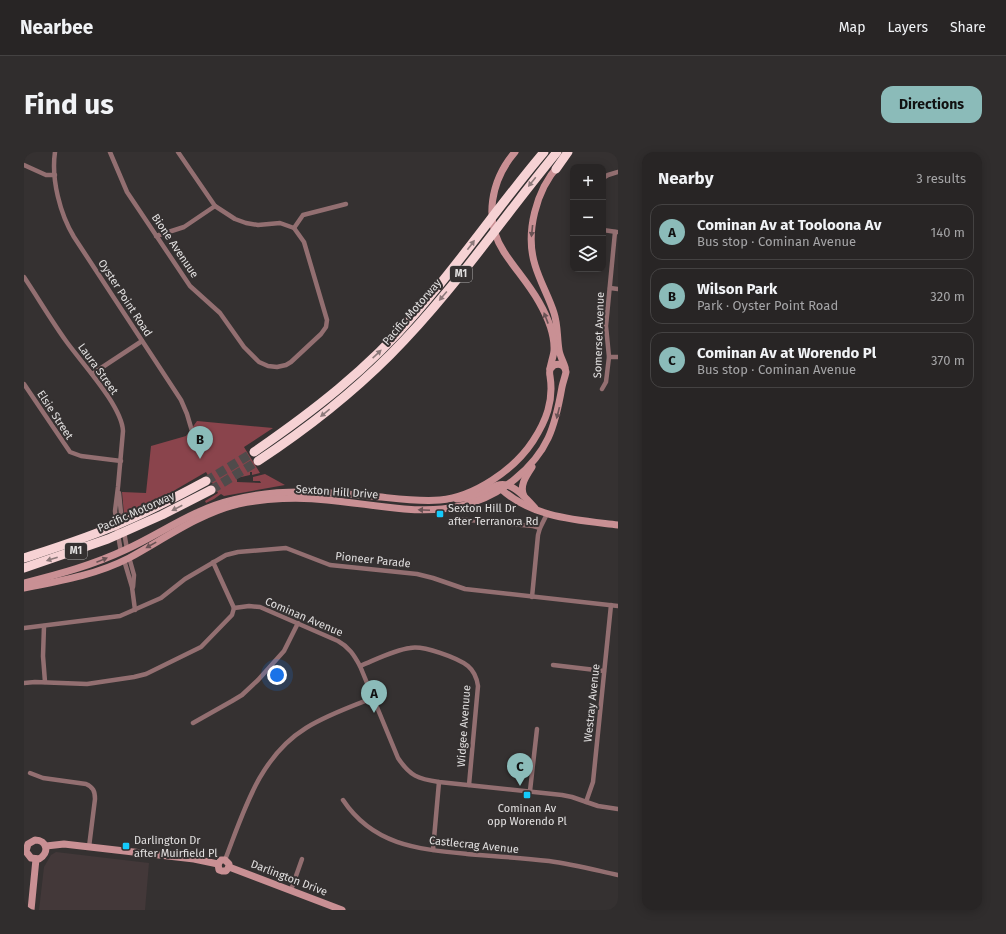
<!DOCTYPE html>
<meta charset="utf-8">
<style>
:root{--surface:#282525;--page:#302d2d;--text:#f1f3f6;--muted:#a5a5a7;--line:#444242;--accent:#8bbbb9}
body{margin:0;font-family:"Fira Sans",sans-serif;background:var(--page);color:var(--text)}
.controls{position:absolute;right:12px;top:12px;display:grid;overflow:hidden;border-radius:8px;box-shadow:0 2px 10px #0003}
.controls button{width:36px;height:36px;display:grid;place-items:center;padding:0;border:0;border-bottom:1px solid var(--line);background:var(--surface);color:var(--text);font:20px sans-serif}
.you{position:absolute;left:253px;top:523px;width:14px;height:14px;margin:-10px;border:3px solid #fff;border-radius:50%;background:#1a73e8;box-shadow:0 0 0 6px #1a73e833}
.badge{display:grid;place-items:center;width:26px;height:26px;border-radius:50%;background:var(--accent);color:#111;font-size:13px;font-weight:700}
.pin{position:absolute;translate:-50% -33px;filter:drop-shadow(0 1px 2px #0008)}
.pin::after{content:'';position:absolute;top:21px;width:14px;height:12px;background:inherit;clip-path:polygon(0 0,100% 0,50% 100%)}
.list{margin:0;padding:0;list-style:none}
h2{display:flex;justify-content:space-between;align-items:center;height:52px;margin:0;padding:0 16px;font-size:17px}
h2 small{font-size:13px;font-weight:400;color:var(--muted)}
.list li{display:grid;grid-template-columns:26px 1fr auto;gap:12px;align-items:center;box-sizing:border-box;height:56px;margin:0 8px 8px;padding:0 8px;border:1px solid var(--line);border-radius:12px}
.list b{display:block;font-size:15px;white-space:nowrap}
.list p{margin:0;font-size:13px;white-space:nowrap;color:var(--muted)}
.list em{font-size:13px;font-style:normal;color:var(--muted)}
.icon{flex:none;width:22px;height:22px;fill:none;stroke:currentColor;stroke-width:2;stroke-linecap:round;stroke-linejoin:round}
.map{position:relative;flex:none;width:594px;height:758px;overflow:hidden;border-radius:12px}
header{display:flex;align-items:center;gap:24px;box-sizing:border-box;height:56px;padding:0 20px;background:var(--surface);border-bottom:1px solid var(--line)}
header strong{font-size:19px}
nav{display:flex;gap:22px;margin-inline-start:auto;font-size:14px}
.intro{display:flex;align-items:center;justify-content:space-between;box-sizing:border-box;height:96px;padding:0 24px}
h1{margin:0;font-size:28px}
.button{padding:10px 18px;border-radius:12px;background:var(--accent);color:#111;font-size:14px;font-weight:700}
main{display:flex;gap:24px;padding:0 24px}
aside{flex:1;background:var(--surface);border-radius:12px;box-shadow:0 2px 10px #0003}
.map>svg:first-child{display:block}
</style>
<header>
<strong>Nearbee</strong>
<nav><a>Map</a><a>Layers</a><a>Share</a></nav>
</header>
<div class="intro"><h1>Find us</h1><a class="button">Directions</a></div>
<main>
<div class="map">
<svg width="594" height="758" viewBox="0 0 594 758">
<rect width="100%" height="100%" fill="#353131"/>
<polygon fill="#433839" points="32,700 125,711 121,758 15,758 20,715 27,703"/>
<polygon fill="#8a444c" points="173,269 249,276 220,295 236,321 228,323 228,320 226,320 226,323 213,326 213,330 237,331 236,329 229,329 229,325 241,322 261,333 200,344 197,342 190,347 182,351 181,349 194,341 182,320 139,345 100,362 98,340 122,341 127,294 162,284"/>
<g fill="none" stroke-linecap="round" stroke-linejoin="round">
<g stroke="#4f4b4b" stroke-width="9" stroke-dasharray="9 4.5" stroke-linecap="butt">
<polyline points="182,329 230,300"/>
<polyline points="187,338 234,309"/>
</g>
<g stroke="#936f71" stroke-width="4.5">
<path d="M 31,0 C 27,27 36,62 50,85 L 157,248 L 163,262 L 173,296"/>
<polyline points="86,0 103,40 166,134 196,161 220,195 235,210 244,214 253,215 262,213 267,210 297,182 302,175 303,168 280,90 270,76 256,71 234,73 222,71 211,67 191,54 154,0"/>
<polyline points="0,13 22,23 31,23"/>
<polyline points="579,26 584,23 594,20"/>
<polyline points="270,76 279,63 322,52"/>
<polyline points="579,78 593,80"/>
<polyline points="132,84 160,75 191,54"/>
<path d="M 0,125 C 14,146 27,168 42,189 C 57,210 98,254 99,279 L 94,335 L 91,359 L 93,377 L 97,400"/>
<polyline points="586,136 594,137"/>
<polyline points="585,205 594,205"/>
<polyline points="68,222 118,189"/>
<polyline points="0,232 46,300 57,304 97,309"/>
<polyline points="578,237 582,230 585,205 582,174 591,80"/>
<polyline points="95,341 98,371"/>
<polyline points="434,367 509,374 516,376"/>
<polyline points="100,380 103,397"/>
<polyline points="105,405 110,423 109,435"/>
<polyline points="100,408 108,435 111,458"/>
<polyline points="189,410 210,456"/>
<polyline points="508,445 514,383 516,376 523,362"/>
<path d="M 210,456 L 225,454 L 236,455 L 314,489 C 325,495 330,503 336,514 L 374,606 C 386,624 394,627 415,630 L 538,643 L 548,645 L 574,654 L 594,657"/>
<polyline points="20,474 19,504 21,530"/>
<polyline points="0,476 96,464 137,446 161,427 202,403 214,400 262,396 306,413 393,422 409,426 441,437 594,454"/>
<polyline points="529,513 580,519"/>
<path d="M 336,514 C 351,508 370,498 386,496 C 399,493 434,506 444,514 C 450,519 453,527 454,534 L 445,633"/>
<polyline points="0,531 11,530 63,532 110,525 122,522 177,495 208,463 210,456"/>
<polyline points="169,571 208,549 218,543 234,528 260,499 274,471"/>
<path d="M 6,621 L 19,626 L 62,632 C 69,635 71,639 71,647 L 65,695"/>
<polyline points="506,639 513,577"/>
<path d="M 319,648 C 349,693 393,697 443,702 C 470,704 498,706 525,709 C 548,712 571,718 594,723"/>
<polyline points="562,650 569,630 587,453"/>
<polyline points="409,698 415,630"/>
<path d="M 201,708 C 220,659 235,605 282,576 C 303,563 326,555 349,546"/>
<polyline points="267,738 278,707"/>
</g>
<g stroke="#c99094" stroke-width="7">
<path d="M 535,13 C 512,38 501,81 511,113 C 516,130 525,145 530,161 C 534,173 533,186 535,198 C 536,204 539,209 541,215"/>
<path d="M 477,337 C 509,366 553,368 594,373"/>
<path d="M 500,344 C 495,334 502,324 508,315"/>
<path d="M 433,347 C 474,345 471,310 511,356"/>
<path d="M 0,431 C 36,422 69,413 103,397 C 138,381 170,357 209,348 C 253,336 301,340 347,344 C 369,346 393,350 416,348 C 450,345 490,318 509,289 C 522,269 530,249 526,224 C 524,216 529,208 530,199 C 531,182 523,164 515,150 C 505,132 491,117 480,100 C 459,68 467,28 491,0"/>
<path d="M 0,436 C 36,429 72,423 105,406 C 140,387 174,362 214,352 C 241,346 276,345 303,348 C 371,354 433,375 491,327 C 524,300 531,275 538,235 C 539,230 541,225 542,220 C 541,213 536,211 530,213 L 526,217"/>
<polyline points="22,694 40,692 170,707 194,712"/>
<path d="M 0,697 L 7,706 L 15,707 C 26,701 23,688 11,688 L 4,692 L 2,699"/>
<polyline points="194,712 195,718 198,719 202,719 205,715"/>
<polyline points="194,712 197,708 201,708 205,712 205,715"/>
<polyline points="205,715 318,758"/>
<polyline points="7,758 12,707"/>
</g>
<g stroke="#f6d2d4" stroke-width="9">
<polyline points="532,17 544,0"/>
<path d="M 230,300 C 288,260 344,217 390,163 C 436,111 475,53 520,0"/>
<path d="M 234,309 C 281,278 326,243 366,203 C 428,141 477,68 533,0"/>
<path d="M 0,406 C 34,395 69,384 102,369 C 129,357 156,343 182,329"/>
<polyline points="0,416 84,387 138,363 187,338"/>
</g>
</g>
<defs><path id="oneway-solid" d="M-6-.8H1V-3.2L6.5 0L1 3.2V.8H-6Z"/></defs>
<g fill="#8c797a">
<use href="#oneway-solid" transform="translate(508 30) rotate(129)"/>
<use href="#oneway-solid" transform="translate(447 93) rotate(-53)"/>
<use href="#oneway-solid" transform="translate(419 144) rotate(130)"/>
<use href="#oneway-solid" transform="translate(353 202) rotate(-43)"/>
<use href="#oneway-solid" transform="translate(301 261) rotate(141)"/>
<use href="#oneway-solid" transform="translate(153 356) rotate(153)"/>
<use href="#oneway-solid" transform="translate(28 407) rotate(162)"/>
</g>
<g fill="#695254">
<use href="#oneway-solid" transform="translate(508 79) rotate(96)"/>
<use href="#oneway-solid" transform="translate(522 166) rotate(-111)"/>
<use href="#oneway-solid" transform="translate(534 261) rotate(104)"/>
<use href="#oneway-solid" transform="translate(400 358) rotate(-178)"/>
<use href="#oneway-solid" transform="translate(127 393) rotate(151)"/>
<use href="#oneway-solid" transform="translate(78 408) rotate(-22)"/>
</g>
<g fill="#14cafb" stroke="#353131" stroke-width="1.5">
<rect x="412" y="358" width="8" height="8" rx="2"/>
<rect x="499" y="639" width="8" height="8" rx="2"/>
<rect x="98" y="690" width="8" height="8" rx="2"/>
</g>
<g text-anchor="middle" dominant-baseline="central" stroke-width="4" stroke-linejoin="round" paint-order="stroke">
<g fill="#353131" stroke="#aeacac" stroke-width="1">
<rect x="426" y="114" width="22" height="16" rx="3"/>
<rect x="41" y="391" width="22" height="16" rx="3"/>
</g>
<g font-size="10" font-weight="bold" fill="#e2e0e0">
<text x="437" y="122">M1</text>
<text x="52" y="399">M1</text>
</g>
<g font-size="11" fill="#e2e0e0" stroke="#353131">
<text transform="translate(151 94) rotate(56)">Bione Avenuue</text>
<text transform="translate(101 146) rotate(57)">Oyster Point Road</text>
<text transform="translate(388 160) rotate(-49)">Pacific Motorway</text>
<text transform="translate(575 183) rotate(-88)">Somerset Avenue</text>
<text transform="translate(74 217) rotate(54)">Laura Street</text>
<text transform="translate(31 263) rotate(57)">Elsie Street</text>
<text transform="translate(313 340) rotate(4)">Sexton Hill Drive</text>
<text transform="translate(112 360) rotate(-24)">Pacific Motorway</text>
<text transform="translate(349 408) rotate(6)">Pioneer Parade</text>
<text transform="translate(280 465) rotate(23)">Cominan Avenue</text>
<text transform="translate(568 551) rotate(-84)">Westray Avenue</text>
<text transform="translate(440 574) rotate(-86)">Widgee Avenuue</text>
<text transform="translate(450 693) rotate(6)">Castlecrag Avenue</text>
<text transform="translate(265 726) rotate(21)">Darlington Drive</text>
</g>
<g font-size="11" fill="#e2e0e0" stroke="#353131" text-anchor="start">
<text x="424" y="356">Sexton Hill Dr<tspan x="424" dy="13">after Terranora Rd</tspan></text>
<text x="503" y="656" text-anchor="middle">Cominan Av<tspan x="503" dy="13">opp Worendo Pl</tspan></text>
<text x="110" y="688">Darlington Dr<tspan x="110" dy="13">after Muirfield Pl</tspan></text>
</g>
</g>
</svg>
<div class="controls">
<button>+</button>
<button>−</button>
<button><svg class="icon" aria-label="layers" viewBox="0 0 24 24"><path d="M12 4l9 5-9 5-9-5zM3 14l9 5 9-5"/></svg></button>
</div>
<div class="you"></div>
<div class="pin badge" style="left:350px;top:561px">A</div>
<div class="pin badge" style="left:176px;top:307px">B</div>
<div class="pin badge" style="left:496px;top:634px">C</div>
</div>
<aside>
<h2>Nearby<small>3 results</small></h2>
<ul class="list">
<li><span class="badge">A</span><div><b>Cominan Av at Tooloona Av</b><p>Bus stop · Cominan Avenue</p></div><em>140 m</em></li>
<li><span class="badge">B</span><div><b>Wilson Park</b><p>Park · Oyster Point Road</p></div><em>320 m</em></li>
<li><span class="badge">C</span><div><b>Cominan Av at Worendo Pl</b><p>Bus stop · Cominan Avenue</p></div><em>370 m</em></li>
</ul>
</aside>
</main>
